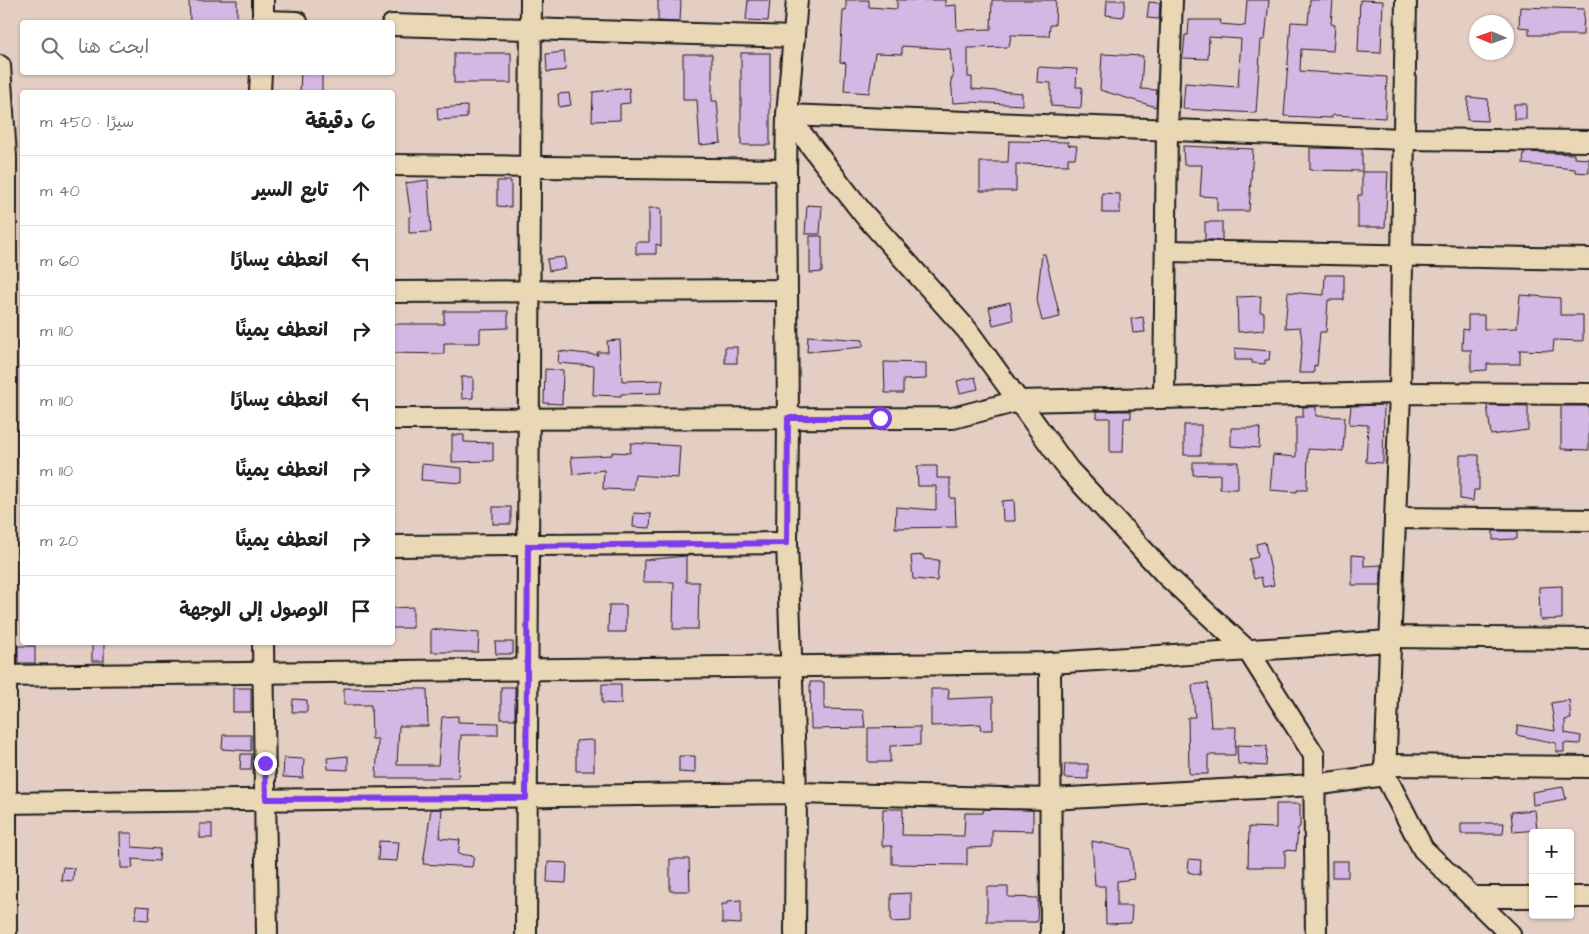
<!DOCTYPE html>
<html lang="ar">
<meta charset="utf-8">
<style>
:root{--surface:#fff;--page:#f2f2f2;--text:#202124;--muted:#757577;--line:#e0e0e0}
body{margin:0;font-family:"Architects Daughter","Playpen Sans Arabic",sans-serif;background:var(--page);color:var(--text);direction:rtl}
.controls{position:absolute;right:15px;bottom:15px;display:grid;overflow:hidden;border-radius:5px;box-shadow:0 1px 4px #0004}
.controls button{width:45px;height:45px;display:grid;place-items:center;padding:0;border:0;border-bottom:1px solid var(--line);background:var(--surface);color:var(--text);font:25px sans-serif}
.compass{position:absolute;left:1469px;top:15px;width:45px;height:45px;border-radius:50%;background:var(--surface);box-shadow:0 1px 4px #0004;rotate:272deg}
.stop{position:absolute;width:15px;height:15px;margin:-11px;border:4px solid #7c3aed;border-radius:50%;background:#fff}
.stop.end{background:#7c3aed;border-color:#fff;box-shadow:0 1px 5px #0008}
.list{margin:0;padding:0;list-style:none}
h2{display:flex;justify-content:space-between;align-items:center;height:65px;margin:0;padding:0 20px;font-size:21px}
h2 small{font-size:16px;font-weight:400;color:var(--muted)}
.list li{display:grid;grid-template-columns:32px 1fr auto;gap:15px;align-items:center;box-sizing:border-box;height:70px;padding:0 20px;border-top:1px solid var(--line)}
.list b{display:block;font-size:19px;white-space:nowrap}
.list em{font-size:16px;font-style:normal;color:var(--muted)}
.icon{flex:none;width:28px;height:28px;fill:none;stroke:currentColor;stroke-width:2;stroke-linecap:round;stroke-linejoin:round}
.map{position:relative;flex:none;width:1589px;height:934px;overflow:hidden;direction:ltr}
.search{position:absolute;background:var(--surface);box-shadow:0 1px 4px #0004;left:20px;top:20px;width:375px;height:55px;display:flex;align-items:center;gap:12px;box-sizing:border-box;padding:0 18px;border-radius:5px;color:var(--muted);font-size:19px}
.panel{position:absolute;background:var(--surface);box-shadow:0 1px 4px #0004;left:20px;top:90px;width:375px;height:555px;border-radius:5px;direction:rtl}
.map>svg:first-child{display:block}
</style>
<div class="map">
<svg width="1589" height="934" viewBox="0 0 1589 934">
<rect width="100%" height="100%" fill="#e4cdc3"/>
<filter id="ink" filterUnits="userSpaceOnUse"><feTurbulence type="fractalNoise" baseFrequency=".02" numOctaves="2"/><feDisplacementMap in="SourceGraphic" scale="10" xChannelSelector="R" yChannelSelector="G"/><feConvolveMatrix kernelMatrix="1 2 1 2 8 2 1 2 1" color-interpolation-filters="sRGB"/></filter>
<g filter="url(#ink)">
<g fill="#d5b7e4" stroke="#1c1c1c">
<polygon points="189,0 237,0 237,22 190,22"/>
<polygon points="658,0 681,0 680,22 658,21"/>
<polygon points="748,0 770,0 768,21 746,20"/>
<polygon points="846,0 869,0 869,7 897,9 897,0 945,0 945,6 956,5 957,30 991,29 992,0 1056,0 1055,25 1050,25 1049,36 1011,35 1009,47 968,48 968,77 972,77 972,89 1022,93 1022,105 970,102 953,103 951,78 953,78 950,49 902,46 902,54 875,53 869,93 844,91 846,63 840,62 843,10 846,10"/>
<polygon points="1107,0 1125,0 1123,17 1106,15"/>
<polygon points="1247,0 1269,0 1265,40 1261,40 1256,113 1183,109 1185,83 1238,87 1241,39 1209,37 1208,59 1183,58 1185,35 1188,35 1189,20 1221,20 1220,24 1245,26"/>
<polygon points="1310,0 1333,0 1331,24 1335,25 1333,51 1301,49 1300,71 1387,77 1385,118 1332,115 1332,118 1284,116 1291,22 1308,23"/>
<polygon points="1360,0 1383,1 1381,53 1358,52"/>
<polygon points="1149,2 1160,3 1159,19 1147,18"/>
<polygon points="1520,7 1584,9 1583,35 1529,35 1529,28 1519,27"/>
<polygon points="564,52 566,70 547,72 546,54"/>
<rect x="454" y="53" width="57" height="30"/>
<rect x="741" y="53" width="29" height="92"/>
<polygon points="683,54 712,54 712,101 717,101 721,143 700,145 697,100 683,100"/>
<polygon points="1102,54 1143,56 1141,89 1157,90 1156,107 1100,90"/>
<polygon points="1038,67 1077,69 1076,87 1082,87 1081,108 1051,106 1051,83 1037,82"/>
<polygon points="301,72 322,72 322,92 300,92"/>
<polygon points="629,88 630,103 620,104 620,120 592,121 593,92"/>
<polygon points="569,93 571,105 559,107 558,94"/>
<polygon points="1468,97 1488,99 1487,121 1467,120"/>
<rect x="1514" y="104" width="12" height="15"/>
<polygon points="467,106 467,118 438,120 437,108"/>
<polygon points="1009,141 1068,142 1068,145 1077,146 1075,158 1068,158 1068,165 1016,164 1016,191 980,191 980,162 1008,162"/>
<polygon points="1183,146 1253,149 1249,211 1217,211 1217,197 1200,196 1202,165 1184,165"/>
<polygon points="1310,148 1362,149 1362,171 1310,170"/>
<polygon points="1524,152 1574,154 1574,158 1589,159 1589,173 1575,172 1575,169 1523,164"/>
<polygon points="1362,172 1388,172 1385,227 1358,227 1358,195 1362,195"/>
<polygon points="428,180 431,232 409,233 409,217 411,217 406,183"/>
<polygon points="497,181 511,181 511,207 497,206"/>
<polygon points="1102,193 1120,194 1120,213 1102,213"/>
<polygon points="807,205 822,206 820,234 805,234"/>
<polygon points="649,208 661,208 661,246 656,244 656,254 636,254 636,242 649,242"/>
<rect x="1205" y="222" width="17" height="18"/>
<polygon points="810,236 822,236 822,272 810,273"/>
<polygon points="1042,254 1045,254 1060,317 1042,321 1037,300"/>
<polygon points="564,257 566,268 549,271 547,259"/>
<polygon points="1325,275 1344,275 1344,300 1328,300 1326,332 1320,332 1317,366 1314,365 1314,373 1299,373 1302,341 1300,327 1285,328 1288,292 1324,295"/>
<polygon points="1520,295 1560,298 1560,315 1583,315 1583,341 1554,340 1553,351 1520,350 1520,364 1487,364 1487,370 1471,371 1471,350 1462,350 1463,329 1468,330 1468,315 1484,315 1484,329 1517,328"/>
<polygon points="1261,296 1260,312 1264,312 1264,330 1238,332 1237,297"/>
<polygon points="1010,302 1013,320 993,325 989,307"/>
<polygon points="444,311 508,311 508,328 480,329 480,343 444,343 444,354 392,353 392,324 444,324"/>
<polygon points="1143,317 1145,332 1133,333 1131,319"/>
<polygon points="808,336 863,340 863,347 807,352"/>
<polygon points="620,340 622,381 663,380 661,393 621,394 621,396 593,395 594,366 558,363 559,351 598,355 597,352 608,352 607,341"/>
<rect x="725" y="347" width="12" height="16"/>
<polygon points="1235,348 1270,351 1269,360 1265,360 1265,364 1252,363 1252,360 1235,360"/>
<polygon points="884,362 926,363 926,379 903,380 903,393 885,393"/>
<polygon points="545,369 563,370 562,404 544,403"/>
<polygon points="461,377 473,377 473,398 462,399"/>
<polygon points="975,377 978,389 960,393 957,381"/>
<polygon points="1384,405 1383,463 1366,462 1368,425 1349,424 1351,406"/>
<polygon points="1487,405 1528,406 1528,430 1491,435"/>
<polygon points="1561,406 1589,406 1589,450 1561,449"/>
<polygon points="1303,407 1316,407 1316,416 1345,417 1343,451 1308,449 1307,490 1297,490 1297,492 1270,490 1273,455 1296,457 1296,417 1303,417"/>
<polygon points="1097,411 1131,411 1131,418 1124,418 1123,452 1110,452 1110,418 1097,418"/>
<rect x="1184" y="425" width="17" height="30"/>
<polygon points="1231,428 1260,428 1259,448 1231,446"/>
<polygon points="452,435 464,435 464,442 493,443 493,461 452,462"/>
<polygon points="631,443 680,446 678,478 635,475 633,490 603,489 604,470 573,474 571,457 612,455 612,452 630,453"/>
<polygon points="1460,455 1479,455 1479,490 1474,490 1473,501 1460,499"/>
<polygon points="1193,462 1238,462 1238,489 1220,489 1220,474 1193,475"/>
<polygon points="422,464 462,468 462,483 421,480"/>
<polygon points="917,466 937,466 937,478 950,478 950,498 955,498 956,527 895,528 896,507 936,510 936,486 918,486"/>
<polygon points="1014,500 1015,521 1003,521 1002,501"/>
<rect x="493" y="507" width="18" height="17"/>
<polygon points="634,513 651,514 650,528 633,527"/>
<polygon points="1493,531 1517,531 1517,539 1493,540"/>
<polygon points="1265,542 1274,585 1263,587 1261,577 1254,579 1249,559 1258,557 1256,544"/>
<polygon points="923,555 924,559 939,560 937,581 913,579 911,556"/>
<polygon points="1352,555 1364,556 1364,566 1381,565 1381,585 1352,585"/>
<polygon points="686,556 686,582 699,582 698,629 673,629 674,582 643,582 644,560"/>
<polygon points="1562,586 1562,619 1540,620 1539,587"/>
<polygon points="609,605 626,605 626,632 608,632"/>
<polygon points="413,607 413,628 392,628 392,608"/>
<polygon points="431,629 479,633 478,652 431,652"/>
<rect x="92" y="642" width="12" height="19"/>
<polygon points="495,642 513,642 513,654 496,654"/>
<rect x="18" y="646" width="17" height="17"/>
<polygon points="810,682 824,682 824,709 863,710 865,728 811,729"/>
<polygon points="1208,683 1211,727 1236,727 1235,755 1208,755 1208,774 1189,774 1188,717 1195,717 1192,685"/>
<polygon points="602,684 621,684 621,704 602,703"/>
<rect x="501" y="687" width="14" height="32"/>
<rect x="233" y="688" width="18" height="24"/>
<polygon points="344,688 427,689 428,726 399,726 397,765 438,765 442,717 458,716 458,722 498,723 498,735 461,735 458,778 376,778 378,739 372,739 371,705 344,705"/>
<polygon points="931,689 949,689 948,699 993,697 993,730 980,730 981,724 931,726"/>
<polygon points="293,699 307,700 307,712 292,712"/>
<polygon points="1569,700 1571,719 1565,720 1565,733 1581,736 1580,744 1564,743 1564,752 1557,752 1556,743 1516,735 1518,725 1555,731 1551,703"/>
<polygon points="920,727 920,745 890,746 890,762 868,762 868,728"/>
<polygon points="223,735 251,735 251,751 222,749"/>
<polygon points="590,740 594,741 594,771 576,771 576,741"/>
<polygon points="1237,745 1267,746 1266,766 1238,764"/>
<polygon points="241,754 252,754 251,770 240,770"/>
<polygon points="348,756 348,770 328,769 327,758"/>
<polygon points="679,756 695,756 695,773 679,772"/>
<polygon points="284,758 304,759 303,778 283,777"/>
<polygon points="1065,764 1088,764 1088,779 1064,778"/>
<polygon points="1563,787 1566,799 1533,805 1532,792"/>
<polygon points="1276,804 1300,804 1300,827 1298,828 1296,851 1285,850 1285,867 1248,867 1249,827 1276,828"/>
<polygon points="431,809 442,809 440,838 460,840 458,854 474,856 472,867 423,864"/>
<polygon points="883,809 903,809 902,835 964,836 965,813 983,813 984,809 1033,810 1033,831 992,830 992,847 967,848 967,865 892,864 892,846 882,846"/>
<polygon points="1535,810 1537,830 1513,832 1511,812"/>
<polygon points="1461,823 1504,823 1503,834 1461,834"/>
<rect x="200" y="824" width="12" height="14"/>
<polygon points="120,833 132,833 132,847 160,849 159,861 132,859 133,868 121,868"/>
<polygon points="379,841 399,842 397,861 378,860"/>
<polygon points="1092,841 1131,849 1134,879 1117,881 1117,906 1132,906 1131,923 1106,924 1105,886 1095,886"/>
<polygon points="670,859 689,859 690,891 670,891"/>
<polygon points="1189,859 1201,860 1200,875 1188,872"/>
<rect x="1332" y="861" width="16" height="16"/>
<polygon points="548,862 567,863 566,883 547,882"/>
<polygon points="63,867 74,868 73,881 61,880"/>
<polygon points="987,887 1008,887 1008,897 1038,898 1037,922 987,922"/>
<polygon points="911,893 911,921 891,922 891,894"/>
<polygon points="741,900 741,924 722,923 722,904 728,904 728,901"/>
<polygon points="136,906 150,907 149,920 135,919"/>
</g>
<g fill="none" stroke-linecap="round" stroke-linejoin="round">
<g stroke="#1c1c1c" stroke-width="24">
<g id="minor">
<polyline points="1406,0 1400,393 1385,775 1423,849 1510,934"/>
<polyline points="263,21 297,22"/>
<polyline points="263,22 263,0"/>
<polyline points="392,25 794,37"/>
<polyline points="0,66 6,157 6,934"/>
<polyline points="260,92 261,72"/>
<polyline points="787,115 862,212 967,330 1068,469 1167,576 1249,652 1314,755 1316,934"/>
<polyline points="787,115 1404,139 1589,141"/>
<polyline points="392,165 786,170"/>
<polyline points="1166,251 1589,259"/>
<polyline points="392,292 787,290"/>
<polyline points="1164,396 1167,130 1172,0"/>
<polyline points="392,419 953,418 1018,401 1400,393 1589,394"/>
<polyline points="1395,518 1589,520"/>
<polyline points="392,546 787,543"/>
<polyline points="1390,637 1589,639"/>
<polyline points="263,642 267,934"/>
<polyline points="1050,663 1051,934"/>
<polyline points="0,676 1050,663 1390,641"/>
<polyline points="1385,765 1589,767"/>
<polyline points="0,803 796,793 1050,799 1314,785 1385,775"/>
<polyline points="1472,897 1533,897"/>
<polyline points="1570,897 1589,897"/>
<polyline points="526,934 531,0"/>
<polyline points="795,934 796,793 787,543 788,418 786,170 787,115 797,0"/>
</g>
</g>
<use href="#minor" stroke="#ead7b5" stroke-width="20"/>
</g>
</g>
<g fill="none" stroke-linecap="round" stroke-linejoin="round" filter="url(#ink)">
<polyline stroke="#7c3aed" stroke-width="6" points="265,763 266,799 526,798 528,546 787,543 788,418 880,418"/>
</g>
</svg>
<div class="controls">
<button>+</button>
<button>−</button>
</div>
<svg class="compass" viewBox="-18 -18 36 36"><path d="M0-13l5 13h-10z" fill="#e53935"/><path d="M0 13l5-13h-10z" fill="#757577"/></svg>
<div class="stop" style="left:880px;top:418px"></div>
<div class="stop end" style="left:265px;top:763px"></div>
<div class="search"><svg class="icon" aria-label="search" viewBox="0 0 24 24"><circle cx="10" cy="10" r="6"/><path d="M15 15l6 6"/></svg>ابحث هنا</div>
<section class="panel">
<h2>6 دقيقة<small>سيرًا · 450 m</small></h2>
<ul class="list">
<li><svg class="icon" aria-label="ahead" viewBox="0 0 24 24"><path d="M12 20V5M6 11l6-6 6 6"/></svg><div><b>تابع السير</b></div><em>40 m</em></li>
<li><svg class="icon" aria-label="left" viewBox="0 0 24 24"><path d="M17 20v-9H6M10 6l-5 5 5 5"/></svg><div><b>انعطف يسارًا</b></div><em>60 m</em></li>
<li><svg class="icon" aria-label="right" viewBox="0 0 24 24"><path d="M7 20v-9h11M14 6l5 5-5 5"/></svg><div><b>انعطف يمينًا</b></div><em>110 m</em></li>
<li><svg class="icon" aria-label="left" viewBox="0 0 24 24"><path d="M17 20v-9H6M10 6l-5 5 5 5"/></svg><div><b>انعطف يسارًا</b></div><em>110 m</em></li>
<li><svg class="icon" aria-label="right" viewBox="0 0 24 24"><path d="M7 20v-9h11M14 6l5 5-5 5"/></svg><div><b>انعطف يمينًا</b></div><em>110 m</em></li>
<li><svg class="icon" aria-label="right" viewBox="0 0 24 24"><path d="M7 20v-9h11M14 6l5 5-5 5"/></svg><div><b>انعطف يمينًا</b></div><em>20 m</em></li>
<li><svg class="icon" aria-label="arrive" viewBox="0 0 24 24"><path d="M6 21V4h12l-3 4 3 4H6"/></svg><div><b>الوصول إلى الوجهة</b></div></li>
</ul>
</section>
</div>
